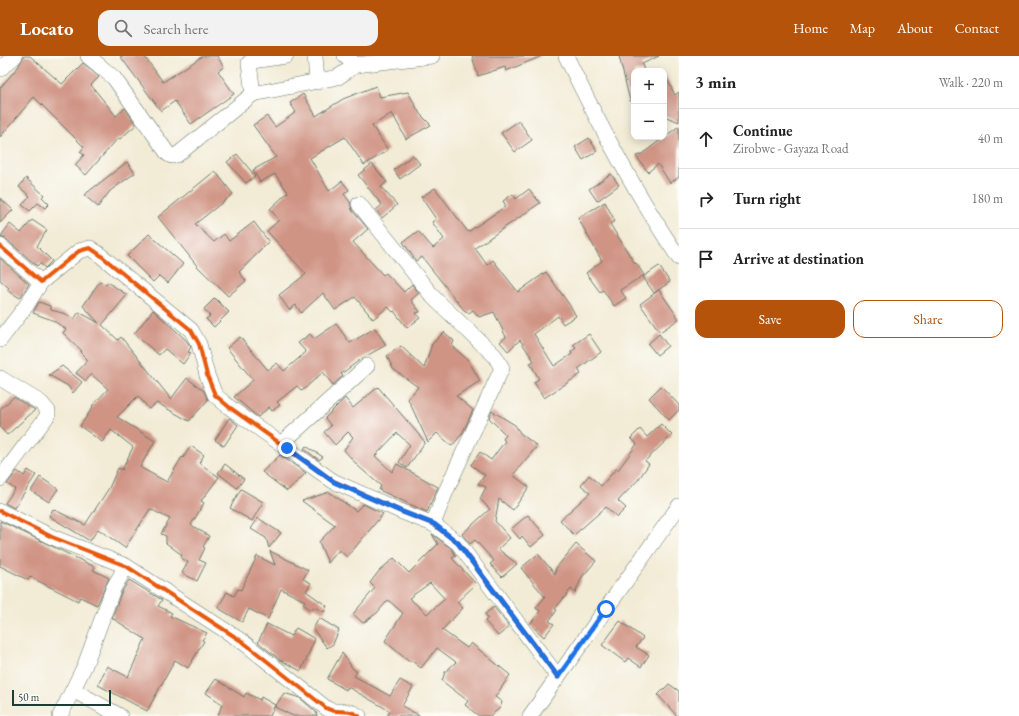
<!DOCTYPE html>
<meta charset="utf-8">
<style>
:root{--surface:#fff;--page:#f2f2f2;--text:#222;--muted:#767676;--line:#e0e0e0;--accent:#b45309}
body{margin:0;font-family:"EB Garamond",serif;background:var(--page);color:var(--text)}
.controls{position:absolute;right:12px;top:12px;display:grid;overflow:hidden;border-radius:8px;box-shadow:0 2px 10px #0003}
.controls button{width:36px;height:36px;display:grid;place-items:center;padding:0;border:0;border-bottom:1px solid var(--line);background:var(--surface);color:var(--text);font:20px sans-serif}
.scale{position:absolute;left:12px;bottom:10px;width:99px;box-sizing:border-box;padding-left:4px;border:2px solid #1f3d34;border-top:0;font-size:11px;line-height:14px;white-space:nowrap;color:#1f3d34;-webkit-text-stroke:3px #fdfcf7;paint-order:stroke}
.stop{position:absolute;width:12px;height:12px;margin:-9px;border:3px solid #1a73e8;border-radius:50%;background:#fff}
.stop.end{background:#1a73e8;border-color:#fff;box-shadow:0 1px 4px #0008}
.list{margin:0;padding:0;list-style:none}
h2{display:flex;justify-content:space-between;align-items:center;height:52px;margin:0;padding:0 16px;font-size:17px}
h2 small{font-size:13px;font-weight:400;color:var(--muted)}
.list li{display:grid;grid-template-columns:26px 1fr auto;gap:12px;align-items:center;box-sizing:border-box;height:60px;padding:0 16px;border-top:1px solid var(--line)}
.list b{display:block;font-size:15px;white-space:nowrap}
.list p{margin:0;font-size:13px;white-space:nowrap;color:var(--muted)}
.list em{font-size:13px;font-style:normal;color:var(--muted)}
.actions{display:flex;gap:8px;padding:12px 16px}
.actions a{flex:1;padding:9px 0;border:1px solid var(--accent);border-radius:12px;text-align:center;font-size:14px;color:var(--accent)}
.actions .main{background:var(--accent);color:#fff}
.icon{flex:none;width:22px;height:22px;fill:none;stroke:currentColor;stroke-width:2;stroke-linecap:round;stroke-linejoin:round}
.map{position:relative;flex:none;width:679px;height:660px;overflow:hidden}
header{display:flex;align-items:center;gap:24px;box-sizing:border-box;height:56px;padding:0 20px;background:var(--accent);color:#fff}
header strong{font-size:19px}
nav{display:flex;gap:22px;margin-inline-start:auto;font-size:14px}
.search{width:280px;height:36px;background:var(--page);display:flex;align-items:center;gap:10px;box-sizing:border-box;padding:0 14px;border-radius:12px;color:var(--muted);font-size:15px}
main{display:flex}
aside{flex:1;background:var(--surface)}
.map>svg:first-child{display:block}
</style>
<header>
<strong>Locato</strong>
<div class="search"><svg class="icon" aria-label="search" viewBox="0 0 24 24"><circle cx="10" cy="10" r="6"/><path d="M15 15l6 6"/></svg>Search here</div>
<nav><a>Home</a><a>Map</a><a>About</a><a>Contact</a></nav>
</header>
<main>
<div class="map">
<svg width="679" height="660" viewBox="0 0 679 660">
<rect width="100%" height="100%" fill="#fdfcf7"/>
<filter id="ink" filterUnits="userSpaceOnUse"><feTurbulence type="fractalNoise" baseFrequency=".025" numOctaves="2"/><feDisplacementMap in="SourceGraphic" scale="8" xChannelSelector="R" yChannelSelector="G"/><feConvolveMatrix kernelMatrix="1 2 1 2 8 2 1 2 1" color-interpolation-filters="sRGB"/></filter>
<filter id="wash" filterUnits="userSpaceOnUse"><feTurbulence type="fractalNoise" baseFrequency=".012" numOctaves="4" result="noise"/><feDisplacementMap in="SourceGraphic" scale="16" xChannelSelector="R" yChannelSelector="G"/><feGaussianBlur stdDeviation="0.9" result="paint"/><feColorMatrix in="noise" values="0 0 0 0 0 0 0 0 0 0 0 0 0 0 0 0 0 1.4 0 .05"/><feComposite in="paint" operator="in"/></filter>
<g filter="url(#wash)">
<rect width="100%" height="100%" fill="#f2ebd5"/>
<g id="blocks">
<g fill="#d09485" fill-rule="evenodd">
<polygon points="24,0 30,0 62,28 83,7 99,21 91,29 116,60 125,52 136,69 120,83 118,82 86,119 75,109 84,99 80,96 84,91 34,41 0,81 0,32 18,11"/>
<polygon points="120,0 144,0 163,26 203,0 217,0 224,11 218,15 234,38 191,68 175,45 161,55"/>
<polygon points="472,0 542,0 506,15 505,11 478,20"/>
<polygon points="619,0 659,0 642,8 644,15 634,15 634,44 630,45"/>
<polygon points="664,17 675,39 679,36 679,66 664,60"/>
<polygon points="376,30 380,41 408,36 420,58 431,69 406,83 392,57 372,70 388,94 364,109 345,81 310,102 329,135 342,125 349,134 344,138 350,146 352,154 368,173 353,186 383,219 386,217 404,236 412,228 419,237 411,244 420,256 416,257 420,262 407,272 394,255 393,256 388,251 373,263 355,241 335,254 323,237 301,257 296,249 289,254 279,239 306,218 267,175 279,164 270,153 288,136 275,118 260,126 253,114 276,101 253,69 267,60 275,71 296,56 290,47 303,38 316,60 343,43"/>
<polygon points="519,65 532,84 515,96 501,77"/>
<polygon points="679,70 679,121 670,127 658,108 648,116 636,100 642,98"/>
<polygon points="589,82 597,95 583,104 575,91"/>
<polygon points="237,98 255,120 246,127 227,106"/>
<polygon points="413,99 420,108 400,123 394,114"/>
<polygon points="127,106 135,117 110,135 98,151 84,139"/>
<polygon points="372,108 387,126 381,131 397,149 382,162 376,154 382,149 358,119"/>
<polygon points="215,115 233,138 195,168 214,186 224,178 229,185 254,166 269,186 239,216 246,225 228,240 198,211 158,161"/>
<polygon points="611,118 619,129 597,145 589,133"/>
<polygon points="26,122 44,139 42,141 49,148 45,152 38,147 30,155 22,149 30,140 19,131"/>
<polygon points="435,132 468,176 506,150 503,145 513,138 516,143 529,133 540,147 475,192 487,209 493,204 518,236 546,216 571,251 576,260 563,268 558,260 534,278 554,310 572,298 571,296 576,292 573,289 589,278 601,296 578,313 581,318 544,342 534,326 539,323 530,307 534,305 520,284 508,295 500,286 506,281 494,256 479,261 473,254 469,257 464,254 422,201 416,205 403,186 418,175 433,192 444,183 432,166 436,163 421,141"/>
<polygon points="0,142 13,154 0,167"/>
<polygon points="605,146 615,165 610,168 635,208 636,207 644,219 620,234 626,242 614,250 603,234 600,236 586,217 602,205 578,162"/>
<polygon points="32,164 47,174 37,190 52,205 45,212 40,207 37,210 6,183 0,181 10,168 21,177"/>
<polygon points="149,178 183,208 168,227 159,220 153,226 127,200"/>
<polygon points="0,202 29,228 20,242 7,234 9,232 0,224"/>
<polygon points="659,210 670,226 654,237 643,221"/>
<polygon points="100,225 106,229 108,226 127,239 102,269 118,284 121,281 171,343 187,322 204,335 208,344 189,365 157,347 149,353 138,340 117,361 155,385 140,411 143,413 167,426 182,401 183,402 191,390 204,399 199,407 219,421 201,445 204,447 191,469 209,480 203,491 205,492 199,504 206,507 197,525 182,517 188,506 181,502 182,499 166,487 166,480 161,478 170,463 150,453 125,492 98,473 90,485 49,460 53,453 85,469 109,432 118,412 122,414 133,391 111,374 102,386 80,370 93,351 92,350 108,333 91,318 86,325 76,317 88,304 80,296 82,295 63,277 66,273 52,264 33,257 39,246 50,250 51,254 66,258 74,263 79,256 99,267 83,250"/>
<polygon points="659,234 679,263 660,276 640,248"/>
<polygon points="215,242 229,256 214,271 206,263 210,260 204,253"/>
<polygon points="153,254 186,284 191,291 188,296 191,297 183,308 165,293 159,299 134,278"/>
<polygon points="336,268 350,287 375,272 386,289 361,303 341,318 343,320 333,329 323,316 302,335 297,330 277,346 280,349 272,355 269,351 258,361 234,341 253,324 227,292 240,281 268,314 277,307 284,315 306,296 298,287 310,278 314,283"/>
<polygon points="444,276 454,285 452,290 468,304 480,325 456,340 473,354 462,378 452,390 437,377 428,386 408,343 418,331 393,313 387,300 401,290 424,312 432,288"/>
<polygon points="659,278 668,290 657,299 648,288"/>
<polygon points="62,310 82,326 73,337 68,330 49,319"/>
<polygon points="661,330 679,349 679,354 669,364 649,342"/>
<polygon points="378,331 425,386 407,412 399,406 410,389 397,377 375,400 392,416 397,408 438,431 427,456 379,434 381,430 358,410 344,394 353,381 348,376 335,389 324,376 331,370 325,362 345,342 353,352"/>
<polygon points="14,341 35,354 7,379 0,371 0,353"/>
<polygon points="492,355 515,369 520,377 537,390 513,419 529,431 513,454 499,443 495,465 510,482 498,493 517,508 502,521 490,508 494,505 475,484 470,488 462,478 490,453 480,443 486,431 478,428 485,419 471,409 480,396 491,404 505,385 503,383 506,379 489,362"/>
<polygon points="229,362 238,369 224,390 215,384"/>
<polygon points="661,368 672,379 645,405 649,408 638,424 618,445 626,452 617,461 606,451 574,479 560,464 590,437 581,429 589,419 601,430 616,413 618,414 637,388 631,382 640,373 647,381"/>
<polygon points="306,390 323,401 319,404 304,393"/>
<polygon points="280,399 306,417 287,435 262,416"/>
<polygon points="225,408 244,423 237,432 218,417"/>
<polygon points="28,414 36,419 14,452 5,447 15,433 7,428 17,415 24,420"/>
<polygon points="40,421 58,433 49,446 31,435"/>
<polygon points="241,433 263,446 252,465 230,452"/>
<polygon points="329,436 356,455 363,448 383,458 347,501 339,494 328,507 319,486 335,469 302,445"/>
<polygon points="528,459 545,479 531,491 522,480 520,483 511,473"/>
<polygon points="258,462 281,477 269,492 266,482 251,473"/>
<polygon points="0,465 95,511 93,514 109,522 97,549 80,541 78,545 30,521 28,524 0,510"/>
<path d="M 432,478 L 452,493 L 456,500 L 452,502 L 476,528 L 457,546 L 463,552 L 442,574 L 467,592 L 471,587 L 510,619 L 495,641 L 502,646 L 500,652 L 490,660 L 479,660 L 465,649 L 468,645 L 442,625 L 445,616 L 456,606 L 437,592 L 421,612 L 412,605 L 408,605 L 385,585 L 403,557 L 388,544 L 377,557 L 363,567 L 353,558 L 375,532 L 370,527 L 379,515 L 394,502 L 409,517 L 438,488 ZM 430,527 L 445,543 L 427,558 L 409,542 Z"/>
<polygon points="576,488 596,505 582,521 575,537 571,533 555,553 557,554 549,565 554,568 544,581 530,568 540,555 536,552 545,541 521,512 538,498 555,518 556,512"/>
<polygon points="270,495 308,514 303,523 311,527 306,535 327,550 324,556 314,551 311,554 303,548 305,545 281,533 268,563 249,553 242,566 218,552 227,536 234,540 238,533 241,534 257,500 275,509"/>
<polygon points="129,524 162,544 158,550 172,557 170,560 207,577 202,584 204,585 188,612 175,604 147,655 98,629 107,610 128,621 145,583 112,562 121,537"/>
<polygon points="494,551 508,569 508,572 498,580 485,565 488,562 485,558"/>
<polygon points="319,562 339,574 333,588 327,592 313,573"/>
<polygon points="620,565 643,582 636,591 649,599 641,611 628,602 625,606 602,589"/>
<polygon points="267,568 291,580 296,572 315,583 301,615 280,604 258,586"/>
<polygon points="342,597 353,613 357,616 354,620 390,640 400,624 413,631 402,650 420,660 387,660 390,655 348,631 346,634 327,623"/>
<polygon points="216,623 244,641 246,637 260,644 261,641 275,649 270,660 218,660 222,648 206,637"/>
<polygon points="669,628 679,635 679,660 677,660 658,639"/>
<polygon points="284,637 300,642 316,656 317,660 293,660 275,651"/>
</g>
</g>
</g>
<g filter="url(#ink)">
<use href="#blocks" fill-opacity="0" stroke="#697a6c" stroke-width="1"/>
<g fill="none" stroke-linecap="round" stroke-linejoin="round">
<g stroke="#697a6c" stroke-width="16">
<g id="minor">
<polyline points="88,0 114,22 168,98 172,100 177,99 253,38 338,21 356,9 432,0"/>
<polyline points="315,0 317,26"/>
<polyline points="345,0 356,9"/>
<path d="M 566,0 C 599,69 636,138 679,202"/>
<polyline points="0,13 15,0"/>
<polyline points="253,38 249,7 252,5 286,0"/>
<polyline points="359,148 434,242 495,300 502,312 446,435 433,468"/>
<polyline points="0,190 41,226 79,195 90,192 99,198 191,274 199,288 207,319 215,339 229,351 333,425 400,455 433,468 458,487 558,621"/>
<polyline points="0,284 26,250 41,226"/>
<polyline points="0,322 41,347 48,355 48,359 0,423"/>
<polyline points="281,388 367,310"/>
<path d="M 0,455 L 52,481 L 126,510 L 243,586 L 326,652 C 337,659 346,651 359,660"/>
<polyline points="73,634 120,660"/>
<polyline points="60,660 85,609 113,533 126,510"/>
<polyline points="530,660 679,450"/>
</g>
</g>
<use href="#minor" stroke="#fff" stroke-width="15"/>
<g stroke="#fdfcf7" stroke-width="6">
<g id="cycleway">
<polyline points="0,190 41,226 79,195 90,192 99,198 191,274 199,288 207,319 215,339 229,351 333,425 400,455 433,468 458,487 558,621"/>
<path d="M 0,455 L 52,481 L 126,510 L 243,586 L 326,652 C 337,659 346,651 359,660"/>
</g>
</g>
<use href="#cycleway" stroke="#e8590c" stroke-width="4"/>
</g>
</g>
<g fill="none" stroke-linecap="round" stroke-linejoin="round" filter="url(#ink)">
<polyline stroke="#1a73e8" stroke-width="5" points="287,392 334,426 400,455 434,468 458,487 558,621 606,553"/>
</g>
</svg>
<div class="controls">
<button>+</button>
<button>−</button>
</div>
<div class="scale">50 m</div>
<div class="stop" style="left:606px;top:553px"></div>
<div class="stop end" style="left:287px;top:392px"></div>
</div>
<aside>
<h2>3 min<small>Walk · 220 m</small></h2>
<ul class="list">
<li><svg class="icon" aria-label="ahead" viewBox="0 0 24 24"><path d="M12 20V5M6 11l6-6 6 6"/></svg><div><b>Continue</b><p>Zirobwe - Gayaza Road</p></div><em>40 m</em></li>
<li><svg class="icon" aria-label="right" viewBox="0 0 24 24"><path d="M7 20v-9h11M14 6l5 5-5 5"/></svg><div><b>Turn right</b></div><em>180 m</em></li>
<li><svg class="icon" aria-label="arrive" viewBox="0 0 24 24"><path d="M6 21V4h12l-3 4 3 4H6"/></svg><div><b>Arrive at destination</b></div></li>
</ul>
<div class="actions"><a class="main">Save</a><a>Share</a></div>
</aside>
</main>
